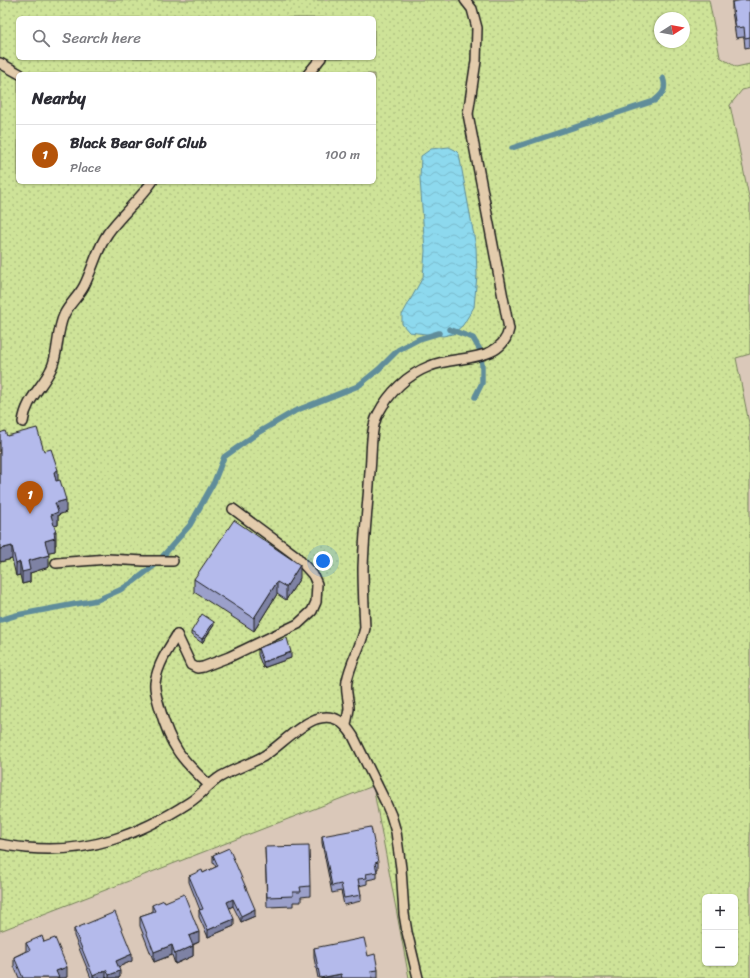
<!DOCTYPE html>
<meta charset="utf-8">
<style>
:root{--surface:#fff;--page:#f7f7f7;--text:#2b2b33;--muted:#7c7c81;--line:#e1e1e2;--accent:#b45309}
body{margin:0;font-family:Sriracha,sans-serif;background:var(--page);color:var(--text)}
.controls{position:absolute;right:12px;bottom:12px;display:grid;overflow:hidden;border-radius:6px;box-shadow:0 1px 3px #0004}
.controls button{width:36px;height:36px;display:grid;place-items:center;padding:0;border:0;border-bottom:1px solid var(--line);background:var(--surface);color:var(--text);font:20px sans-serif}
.compass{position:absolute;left:654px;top:12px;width:36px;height:36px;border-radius:50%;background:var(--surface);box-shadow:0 1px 3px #0004;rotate:79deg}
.you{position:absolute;left:323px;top:561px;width:14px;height:14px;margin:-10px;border:3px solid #fff;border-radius:50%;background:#1a73e8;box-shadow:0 0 0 6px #1a73e833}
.badge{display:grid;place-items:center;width:26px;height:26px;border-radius:50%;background:var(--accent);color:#fff;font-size:13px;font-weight:700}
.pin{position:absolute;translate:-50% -33px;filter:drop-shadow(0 1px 2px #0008)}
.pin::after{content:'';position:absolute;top:21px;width:14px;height:12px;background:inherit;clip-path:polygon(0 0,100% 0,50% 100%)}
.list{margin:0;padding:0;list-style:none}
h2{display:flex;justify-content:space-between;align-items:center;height:52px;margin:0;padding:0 16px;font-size:17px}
h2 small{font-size:13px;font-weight:400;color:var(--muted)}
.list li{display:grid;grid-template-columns:26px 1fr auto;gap:12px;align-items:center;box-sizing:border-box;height:60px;padding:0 16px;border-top:1px solid var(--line)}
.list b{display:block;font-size:15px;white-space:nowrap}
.list p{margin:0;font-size:13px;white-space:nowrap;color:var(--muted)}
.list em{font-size:13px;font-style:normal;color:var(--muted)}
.icon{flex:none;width:22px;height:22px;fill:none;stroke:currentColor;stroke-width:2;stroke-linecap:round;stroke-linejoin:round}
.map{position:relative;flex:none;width:750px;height:978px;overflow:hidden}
.search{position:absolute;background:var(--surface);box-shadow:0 1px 3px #0004;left:16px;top:16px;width:360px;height:44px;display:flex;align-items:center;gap:10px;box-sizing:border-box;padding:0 14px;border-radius:6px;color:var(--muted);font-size:15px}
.panel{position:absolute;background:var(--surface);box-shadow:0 1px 3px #0004;left:16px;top:72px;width:360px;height:112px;border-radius:6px}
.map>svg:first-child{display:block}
</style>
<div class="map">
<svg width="750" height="978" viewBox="0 0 750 978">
<defs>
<pattern id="grass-dots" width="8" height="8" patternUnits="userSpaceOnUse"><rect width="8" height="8" fill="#cee398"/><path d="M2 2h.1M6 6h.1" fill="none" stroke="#b0c282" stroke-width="1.8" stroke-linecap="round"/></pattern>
<pattern id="water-waves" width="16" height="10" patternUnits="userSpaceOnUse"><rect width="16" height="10" fill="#8dd9ee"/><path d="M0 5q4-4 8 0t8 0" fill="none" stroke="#79bacc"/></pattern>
</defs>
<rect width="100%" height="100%" fill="#dac8b9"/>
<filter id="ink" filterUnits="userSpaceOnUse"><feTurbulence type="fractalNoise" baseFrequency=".025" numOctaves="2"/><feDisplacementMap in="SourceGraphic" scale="8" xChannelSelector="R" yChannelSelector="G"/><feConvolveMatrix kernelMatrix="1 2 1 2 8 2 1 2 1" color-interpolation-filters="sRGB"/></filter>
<g filter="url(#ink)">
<path fill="url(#grass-dots)" stroke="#75805a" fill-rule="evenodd" d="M 0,0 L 709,0 L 720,57 L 736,67 L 750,64 L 750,88 L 742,90 L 730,105 L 750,202 L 750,354 L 736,358 L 750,428 L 750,978 L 409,978 L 373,786 L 0,931 ZM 18,18 L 374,18 L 374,58 L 18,58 ZM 660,18 L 684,18 L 684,42 L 660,42 ZM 18,74 L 374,74 L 374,182 L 18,182 ZM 705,897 L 735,897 L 735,963 L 705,963 Z"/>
<polygon fill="url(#water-waves)" stroke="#608d9a" points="449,147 455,150 459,154 476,247 477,275 474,307 463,325 453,334 443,336 409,332 402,324 402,315 423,277 425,251 420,178 421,156 431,149"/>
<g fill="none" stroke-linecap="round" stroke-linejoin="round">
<g stroke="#608d9a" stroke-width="5.5">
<path d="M 512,148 L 654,101 C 663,94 667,89 663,78"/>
<polyline points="449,329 473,338 480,350 482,365 482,383 475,397"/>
<polyline points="0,620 17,615 97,600 120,590 133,582 155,565 190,525 214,482 224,457 259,432 295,411 358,386 379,369 398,350 419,339 439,333"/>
</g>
<g stroke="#1c1c1c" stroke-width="12">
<g id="lane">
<polyline points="0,63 20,74"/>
<polyline points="308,74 321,58"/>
<path d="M 23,422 C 26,399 42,388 51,369 C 59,354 56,332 64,315 C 69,304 79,296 84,286 C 93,268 97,249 108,233 C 121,215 139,200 152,182"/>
<polyline points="56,563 108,559 144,561 173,561"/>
<polyline points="177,635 191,665 197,668 203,667 229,657 298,624 312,611 316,602 317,584 313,575 295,555 233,509"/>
<path d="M 177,635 C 168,649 157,666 155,683 C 154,691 158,701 160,709 C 171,747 181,759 209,785"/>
<path d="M 346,725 C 347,720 348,714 349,709 C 349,700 345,691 347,681 C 350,663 361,647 365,628 C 364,608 363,588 363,568 C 364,536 368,503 370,471 C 372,455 370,429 378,414 C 389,393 407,375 430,366 C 455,355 502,364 509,329 L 468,114 L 476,61 L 477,28 L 472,9 L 465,0"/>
<path d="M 0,844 C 9,846 18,847 27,848 C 88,854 139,835 190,802 C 201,795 209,784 220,777 C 234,769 250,764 264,756 C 281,745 296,727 316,719 C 334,713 344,722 353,736 L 385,801 L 391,815 L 396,832 L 401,868 L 404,914 L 407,932 L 418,978"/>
</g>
</g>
<use href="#lane" stroke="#e3ccac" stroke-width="9"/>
</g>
<g fill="#9ba0ca" stroke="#1c1c1c">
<polygon points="750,0 750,47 745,48 744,37 736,38 732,11 732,2"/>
<polygon points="0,433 7,436 44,451 58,481 66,512 58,515 58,525 54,526 56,532 56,545 55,545 55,551 48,552 49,567 30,573 30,582 22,584 20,575 16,576 12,559 0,562"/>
<polygon points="300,578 286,600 277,594 254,631 194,592 194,579"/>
<polygon points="214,625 202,643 191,635 191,632"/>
<polygon points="258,648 291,658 263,668 258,655"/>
<polygon points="322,836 378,862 378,869 377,869 377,878 367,880 367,884 359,886 361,895 361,901 344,905 341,891 332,893 322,843"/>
<polygon points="265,847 310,886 310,896 301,897 301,902 293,902 293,906 267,907"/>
<polygon points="213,855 255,916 241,922 233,906 229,908 234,926 208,937 199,917 199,910 200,910 189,882 189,876 203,873 216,867 213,862"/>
<polygon points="152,905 199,942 193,945 193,956 175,964 172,955 154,962 140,926 140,916 152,912"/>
<polygon points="74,929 132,961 118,967 120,977 118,978 107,978 106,977 104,978 91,978 74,936"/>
<polygon points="44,942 67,977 64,978 19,978 14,966 14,957 26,951 26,943"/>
<polygon points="314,948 368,956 378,970 378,978 318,978 314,958"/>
</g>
<g fill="#7e82a4" stroke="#1c1c1c">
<polygon points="58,470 58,483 54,484 54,472"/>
<polygon points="66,500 66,512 58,515 58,525 51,527 51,515 55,503"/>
<polygon points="55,538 55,551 45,553 45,541"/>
<polygon points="12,546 12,559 0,562 0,549"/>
<polygon points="49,555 49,567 30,573 30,582 22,584 22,572 28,561"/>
<polygon points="20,562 20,575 16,576 16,564"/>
<polygon points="300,565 300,578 286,600 286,587"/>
<polygon points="277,582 277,594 254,631 254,618"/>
<polygon points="214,622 214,625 202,643 202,639"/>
<polygon points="291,652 291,658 263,668 263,662"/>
<polygon points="233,899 233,906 227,909 227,902"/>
<polygon points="255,909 255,916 241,922 241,916"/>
<polygon points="234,919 234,926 208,937 208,930"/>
<polygon points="199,932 199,942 189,946 189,936"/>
<polygon points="172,945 172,955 154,962 154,952"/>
<polygon points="193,946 193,956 175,964 175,954"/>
<polygon points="132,954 132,961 116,968 116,961"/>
<polygon points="67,967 67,977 64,978 56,978 56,971"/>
<polygon points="106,970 106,977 104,978 93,978 93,976"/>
<polygon points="120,971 120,977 118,978 109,978 109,975"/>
<polygon points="341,974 341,978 321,978"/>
</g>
<g fill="#b4baeb" stroke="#1c1c1c">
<polygon points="743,0 750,0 750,37 745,38 744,27 736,28 732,2"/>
<polygon points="37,428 44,451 51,449 58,470 54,472 56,481 60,480 66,500 55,503 58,512 51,515 56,532 54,532 55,538 45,541 49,555 28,561 30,570 22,572 20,562 16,564 12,546 0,549 0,433 5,431 7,436"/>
<polygon points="234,520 300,565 286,587 277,582 254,618 194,579"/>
<polygon points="202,614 214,622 202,639 191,632"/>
<polygon points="287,638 291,652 263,662 258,648"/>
<polygon points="371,827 378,862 375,863 377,872 366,874 367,878 358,879 361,895 344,898 341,884 332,886 322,836"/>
<polygon points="309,846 310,886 300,887 301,892 293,892 293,896 267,897 265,847"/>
<polygon points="229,848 255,909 241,916 233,899 227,902 234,919 208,930 199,910 203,909 189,876 202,870 203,873 218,866 213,855"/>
<polygon points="184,894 199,932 189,936 193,946 175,954 172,945 154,952 140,916 155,911 152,905 164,900 165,902"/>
<polygon points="115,912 132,954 116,961 120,971 109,975 106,970 93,976 74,929"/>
<polygon points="42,936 44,942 55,938 67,967 56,971 59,978 23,978 14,957 30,950 26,943"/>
<polygon points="364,938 368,956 375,954 378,970 371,971 372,978 342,978 341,974 320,978 314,948"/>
</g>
</g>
</svg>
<div class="controls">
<button>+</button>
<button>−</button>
</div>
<svg class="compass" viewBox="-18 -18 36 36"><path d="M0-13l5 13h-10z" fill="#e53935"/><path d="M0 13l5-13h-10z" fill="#7c7c81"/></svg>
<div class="you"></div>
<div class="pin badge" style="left:30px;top:514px">1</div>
<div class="search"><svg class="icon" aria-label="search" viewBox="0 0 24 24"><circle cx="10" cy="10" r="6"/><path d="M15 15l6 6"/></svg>Search here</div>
<section class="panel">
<h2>Nearby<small></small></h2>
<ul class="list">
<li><span class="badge">1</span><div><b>Black Bear Golf Club</b><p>Place</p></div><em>100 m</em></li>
</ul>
</section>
</div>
